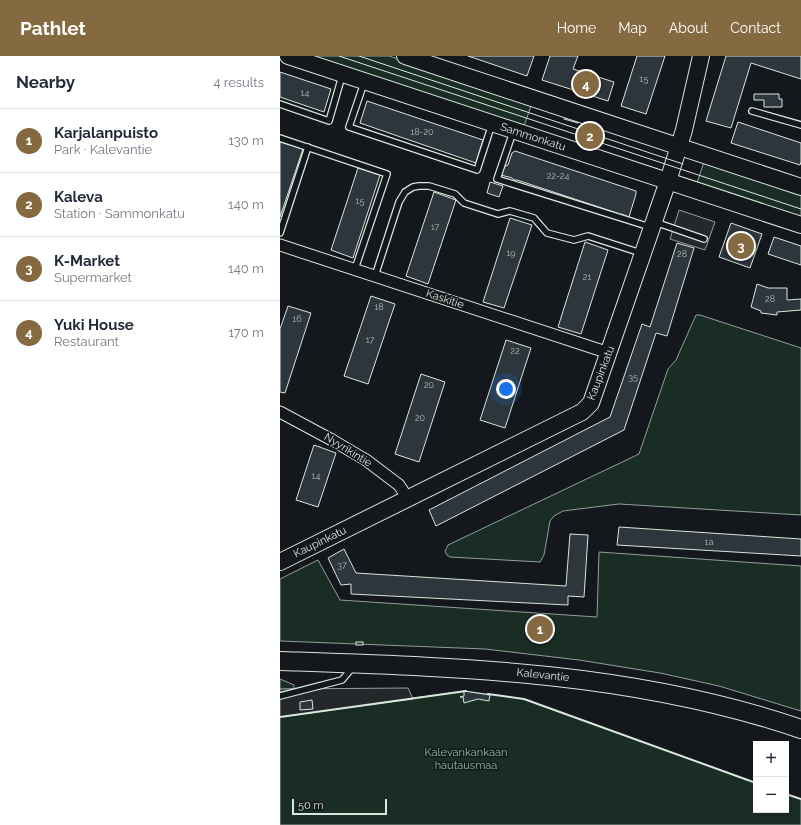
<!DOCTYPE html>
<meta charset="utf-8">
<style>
:root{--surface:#fff;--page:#f6f6f7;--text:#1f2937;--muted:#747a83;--line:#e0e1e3;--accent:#846941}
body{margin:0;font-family:Raleway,sans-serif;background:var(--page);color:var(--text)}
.controls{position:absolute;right:12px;bottom:12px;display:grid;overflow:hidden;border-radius:0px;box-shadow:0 2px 6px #0003}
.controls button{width:36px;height:36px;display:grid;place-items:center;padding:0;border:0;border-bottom:1px solid var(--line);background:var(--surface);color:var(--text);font:20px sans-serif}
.scale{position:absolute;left:12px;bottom:10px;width:95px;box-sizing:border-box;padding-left:4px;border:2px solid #d8e6dc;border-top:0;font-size:11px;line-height:14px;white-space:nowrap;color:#d8e6dc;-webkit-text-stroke:3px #14181c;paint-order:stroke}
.you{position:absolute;left:226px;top:333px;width:14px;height:14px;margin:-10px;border:3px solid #fff;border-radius:50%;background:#1a73e8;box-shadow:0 0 0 6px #1a73e833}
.badge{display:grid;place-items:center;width:26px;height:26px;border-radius:50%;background:var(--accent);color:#fff;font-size:13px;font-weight:700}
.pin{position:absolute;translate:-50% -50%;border:2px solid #fff;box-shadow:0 1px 4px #0006}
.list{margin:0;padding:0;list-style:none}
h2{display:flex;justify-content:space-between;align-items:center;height:52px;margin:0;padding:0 16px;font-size:17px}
h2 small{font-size:13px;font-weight:400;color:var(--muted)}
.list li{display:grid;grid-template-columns:26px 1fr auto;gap:12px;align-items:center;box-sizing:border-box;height:64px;padding:0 16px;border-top:1px solid var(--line)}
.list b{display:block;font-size:15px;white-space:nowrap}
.list p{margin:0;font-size:13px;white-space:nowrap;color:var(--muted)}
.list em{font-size:13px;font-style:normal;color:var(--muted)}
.map{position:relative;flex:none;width:521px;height:769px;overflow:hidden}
header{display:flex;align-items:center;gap:24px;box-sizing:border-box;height:56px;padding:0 20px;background:var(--accent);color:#fff}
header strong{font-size:19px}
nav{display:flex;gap:22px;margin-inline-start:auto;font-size:14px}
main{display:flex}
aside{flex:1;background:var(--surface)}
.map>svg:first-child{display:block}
</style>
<header>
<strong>Pathlet</strong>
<nav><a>Home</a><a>Map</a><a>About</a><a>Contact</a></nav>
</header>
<main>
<aside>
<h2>Nearby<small>4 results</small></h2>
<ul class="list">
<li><span class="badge">1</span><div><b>Karjalanpuisto</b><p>Park · Kalevantie</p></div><em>130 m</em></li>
<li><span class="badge">2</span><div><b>Kaleva</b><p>Station · Sammonkatu</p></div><em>140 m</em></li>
<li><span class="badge">3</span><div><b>K-Market</b><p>Supermarket</p></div><em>140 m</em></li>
<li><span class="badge">4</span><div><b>Yuki House</b><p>Restaurant</p></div><em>170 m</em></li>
</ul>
</aside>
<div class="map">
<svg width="521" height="769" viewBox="0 0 521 769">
<rect width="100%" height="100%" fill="#14181c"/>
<g fill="#1a2d24" stroke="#939e99">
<polygon points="25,0 109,0 252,47 243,73"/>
<polygon points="424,106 521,137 521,165 417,127"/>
<polygon points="416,259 420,259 521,292 521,459 339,448 283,455 274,460 270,465 264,499 260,506 170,501 167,499 165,495 168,489 359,398 388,313 396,304"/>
<polygon points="319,496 521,510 521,655 439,630 380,617 299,604 205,593 0,585 0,523 38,504 60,544 317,561"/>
<polygon points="0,623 14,629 14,633 0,633"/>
<polygon points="184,635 244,643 476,727 476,754 506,754 506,738 521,743 521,769 0,769 0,661"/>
</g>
<g fill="#24282b" stroke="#939e99">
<polygon points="399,154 435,166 425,194 390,183"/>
<polygon points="128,632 133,643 0,661 0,633"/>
</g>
<g fill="#2c363c" stroke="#d8e6dc">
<polygon points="188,0 254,0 247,20"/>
<polygon points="270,0 298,0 293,13 334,26 328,45 262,24"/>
<polygon points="357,0 385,0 366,58 341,50"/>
<polygon points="446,0 521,0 521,23 471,7 451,72 426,65"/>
<polygon points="0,16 51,33 44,56 0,41"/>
<polygon points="474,38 499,38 499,43 502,43 502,51 484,51 484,44 474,44"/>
<polygon points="87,45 203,84 196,107 80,67"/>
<polygon points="285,60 299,64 298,67 284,63"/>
<polygon points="458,66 521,87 521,106 520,109 451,87"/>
<polygon points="0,86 23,93 0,161"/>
<polygon points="235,95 356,135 356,138 349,161 341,158 338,159 337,157 237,124 234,124 232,122 221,119 225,110 228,109 232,97"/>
<polygon points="78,112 100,119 73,202 51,194"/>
<polygon points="210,126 223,130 219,141 207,137"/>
<polygon points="154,136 176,144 148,228 126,220"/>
<polygon points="230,162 252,169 224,252 203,246"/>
<polygon points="451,167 482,178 470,212 439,201"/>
<polygon points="494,181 521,190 521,209 488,198"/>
<polygon points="305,186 328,194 301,278 278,271"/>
<polygon points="397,187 414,192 387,280 376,277 344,374 156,470 149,454 330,361 362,268 370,271"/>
<polygon points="477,228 488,232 507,232 507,244 521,243 521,254 497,256 497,259 481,257 481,255 471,251"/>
<polygon points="91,240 115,248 88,328 64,320"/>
<polygon points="8,250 31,257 5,337 0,336 0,273"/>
<polygon points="226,284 251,292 225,372 200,364"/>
<polygon points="141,318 165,326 139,406 115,398"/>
<polygon points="34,389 56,397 38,451 16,444"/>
<polygon points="339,471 521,483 521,500 337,489"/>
<polygon points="290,478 308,479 304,541 288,540 288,549 71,538 71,528 61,529 48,502 64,493 76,517 286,530"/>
<rect x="76" y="586" width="7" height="3"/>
<polygon points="184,635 210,639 209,645 198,643 184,647 183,641 180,641 184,640"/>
<polygon points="32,644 33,653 20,654 20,646"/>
</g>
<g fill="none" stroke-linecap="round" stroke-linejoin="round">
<g stroke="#d8e6dc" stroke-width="8">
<g id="lane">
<polyline points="84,27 69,71 197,114 212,68"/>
<polyline points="0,48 49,65 62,20"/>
<polyline points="472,55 521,69"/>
<polyline points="233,76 217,123 370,171"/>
<polyline points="0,82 107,118 75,213"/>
<polyline points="375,166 424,183"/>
<polyline points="0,177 28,91"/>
<polyline points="95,220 119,146 125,136 133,131 139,130 149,130 175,138 184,147 218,158 230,155 254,162 267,177 294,184 308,180 361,197"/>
<polyline points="0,640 62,624 72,612"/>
</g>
</g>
<g stroke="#d8e6dc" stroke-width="13">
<g id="street">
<polyline points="0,189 329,297"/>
<polyline points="0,356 52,384 86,404 119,429 128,443"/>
</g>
</g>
<g stroke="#d8e6dc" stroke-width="18">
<g id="secondary">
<polyline points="8,0 521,169"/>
<polyline points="125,0 521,131"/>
<polyline points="0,506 302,356 311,347 388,125 404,74 421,0"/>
</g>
</g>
<g stroke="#d8e6dc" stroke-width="20">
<path id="primary" d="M 0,605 C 177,611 352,615 521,673"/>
</g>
<use href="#lane" stroke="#14181c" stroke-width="5.5"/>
<use href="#street" stroke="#14181c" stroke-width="11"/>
<use href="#secondary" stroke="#14181c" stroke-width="16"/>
<use href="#primary" stroke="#14181c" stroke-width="18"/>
<g stroke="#d8e6dc" stroke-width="1">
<polyline points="59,0 521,153"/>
<polyline points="79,0 403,108"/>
</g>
<g stroke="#d8e6dc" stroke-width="2">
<polyline points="208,638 244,643 476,727"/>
<polyline points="0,661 186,635"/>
<polyline points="506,738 521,743"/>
</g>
</g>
<g text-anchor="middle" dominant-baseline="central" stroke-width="3" stroke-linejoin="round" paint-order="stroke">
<g font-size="9" fill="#adbab4">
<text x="364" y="23">15</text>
<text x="25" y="37">14</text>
<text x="142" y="76">18-20</text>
<text x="278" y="120">22-24</text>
<text x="80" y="145">15</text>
<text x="155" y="171">17</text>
<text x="231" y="197">19</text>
<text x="402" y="198">28</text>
<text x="307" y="221">21</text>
<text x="490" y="243">28</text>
<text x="99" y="251">18</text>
<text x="17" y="263">16</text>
<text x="90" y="284">17</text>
<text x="235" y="295">22</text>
<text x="353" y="321">35</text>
<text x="149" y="329">20</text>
<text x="140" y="362">20</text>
<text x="36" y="420">14</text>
<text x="429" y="486">1a</text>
<text x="62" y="509">37</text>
</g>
<g font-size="11" fill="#d8e6dc" stroke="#14181c">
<text transform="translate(253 81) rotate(18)">Sammonkatu</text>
<text transform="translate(165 243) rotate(18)">Kaskitie</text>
<text transform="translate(321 317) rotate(-69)">Kaupinkatu</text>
<text transform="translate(68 394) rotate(32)">Nyyrikintie</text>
<text transform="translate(40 486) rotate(-26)">Kaupinkatu</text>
<text transform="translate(263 619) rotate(6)">Kalevantie</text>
</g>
<g font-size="11" fill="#8ac095" stroke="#14181c">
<text x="186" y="696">Kalevankankaan<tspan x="186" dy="13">hautausmaa</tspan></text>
</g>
</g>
</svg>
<div class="controls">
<button>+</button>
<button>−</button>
</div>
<div class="scale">50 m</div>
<div class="you"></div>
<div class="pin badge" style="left:260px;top:573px">1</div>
<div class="pin badge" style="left:310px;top:80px">2</div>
<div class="pin badge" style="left:461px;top:190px">3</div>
<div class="pin badge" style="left:306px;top:28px">4</div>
</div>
</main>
